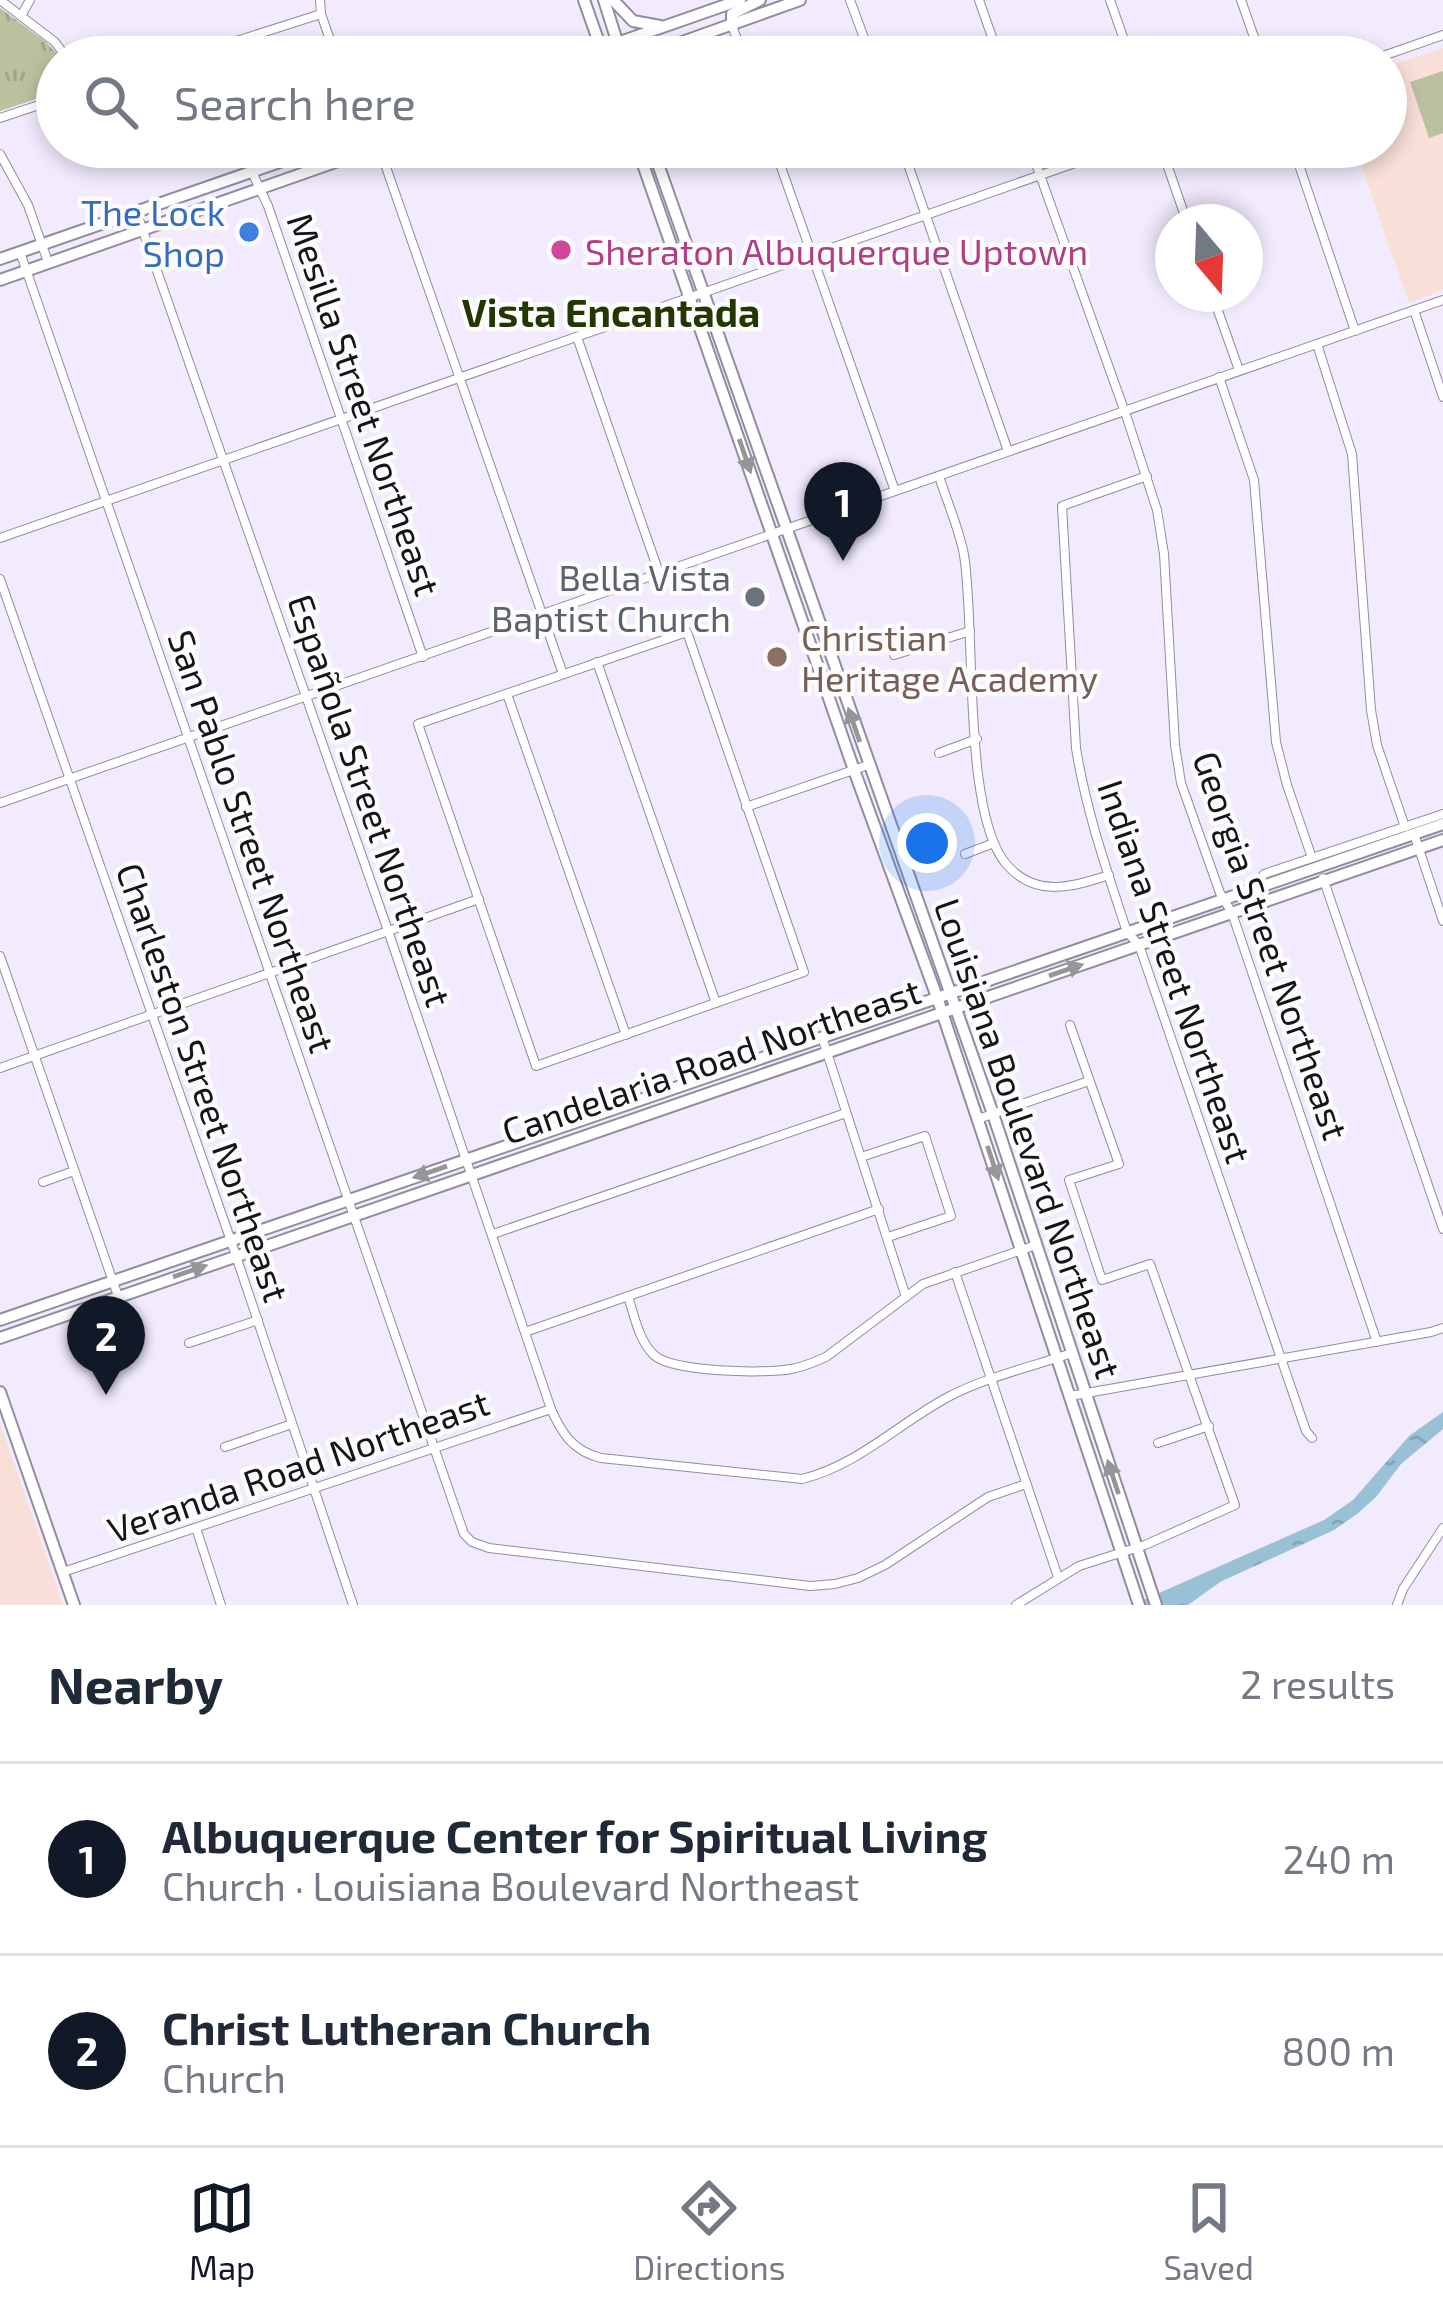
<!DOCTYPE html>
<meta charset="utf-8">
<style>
:root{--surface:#fff;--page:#f6f6f7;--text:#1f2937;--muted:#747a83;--line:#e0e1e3;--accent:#111827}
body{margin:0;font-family:"Exo 2",sans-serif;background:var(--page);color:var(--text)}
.compass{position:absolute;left:1155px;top:204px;width:108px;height:108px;border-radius:50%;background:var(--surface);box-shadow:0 6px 18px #0003;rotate:161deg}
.you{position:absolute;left:927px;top:843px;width:42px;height:42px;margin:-30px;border:9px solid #fff;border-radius:50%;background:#1a73e8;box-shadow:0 0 0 18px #1a73e833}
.badge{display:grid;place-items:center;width:78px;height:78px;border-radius:50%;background:var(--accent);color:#fff;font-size:39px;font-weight:700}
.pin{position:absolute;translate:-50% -99px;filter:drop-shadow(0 3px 6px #0008)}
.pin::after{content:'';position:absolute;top:63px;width:42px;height:36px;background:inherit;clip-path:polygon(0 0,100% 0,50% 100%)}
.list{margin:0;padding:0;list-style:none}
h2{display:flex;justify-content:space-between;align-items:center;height:156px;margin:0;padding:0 48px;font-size:51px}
h2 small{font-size:39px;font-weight:400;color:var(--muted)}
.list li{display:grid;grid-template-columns:78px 1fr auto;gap:36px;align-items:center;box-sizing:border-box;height:192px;padding:0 48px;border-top:3px solid var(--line)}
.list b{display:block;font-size:45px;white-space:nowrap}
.list p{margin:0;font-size:39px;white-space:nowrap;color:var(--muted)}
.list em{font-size:39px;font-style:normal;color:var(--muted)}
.icon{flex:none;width:66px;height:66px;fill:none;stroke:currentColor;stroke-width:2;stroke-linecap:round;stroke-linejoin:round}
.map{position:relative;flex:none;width:1443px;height:1605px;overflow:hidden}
.search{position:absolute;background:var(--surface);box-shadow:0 6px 18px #0003;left:36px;right:36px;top:36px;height:132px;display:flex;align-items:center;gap:30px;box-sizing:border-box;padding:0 42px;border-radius:66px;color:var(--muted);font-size:45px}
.sheet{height:540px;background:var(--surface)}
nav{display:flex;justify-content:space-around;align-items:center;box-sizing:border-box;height:168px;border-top:3px solid var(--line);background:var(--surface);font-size:33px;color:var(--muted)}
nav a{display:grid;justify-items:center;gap:6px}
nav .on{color:var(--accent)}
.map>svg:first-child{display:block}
</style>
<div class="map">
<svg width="1443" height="1605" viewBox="0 0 1443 1605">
<defs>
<pattern id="park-tufts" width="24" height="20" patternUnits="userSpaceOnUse" patternTransform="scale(3)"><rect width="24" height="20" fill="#bbc09e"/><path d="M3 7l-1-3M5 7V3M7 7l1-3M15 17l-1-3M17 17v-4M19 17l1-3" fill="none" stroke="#a0a488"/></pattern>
<pattern id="water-ripples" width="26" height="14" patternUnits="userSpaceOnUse" patternTransform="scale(3)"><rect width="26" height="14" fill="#98c1d6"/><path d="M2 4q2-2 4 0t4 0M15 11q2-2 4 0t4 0" fill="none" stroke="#82a5b7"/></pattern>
</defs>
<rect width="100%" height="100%" fill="#f2ebfe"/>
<g fill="#f8dfd7">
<polygon points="1443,48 1443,290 1409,303 1355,147 1386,147 1386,67"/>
<polygon points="0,1423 63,1605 0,1605"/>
</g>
<polygon fill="#bbc09e" points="1443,71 1443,133 1429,138 1410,82"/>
<polygon fill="url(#park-tufts)" points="0,8 46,42 60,57 57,57 57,92 0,111"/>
<polygon fill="url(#water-ripples)" points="1443,1412 1443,1429 1401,1464 1376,1497 1357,1514 1334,1530 1220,1582 1188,1605 1132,1605 1324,1520 1353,1500 1409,1436"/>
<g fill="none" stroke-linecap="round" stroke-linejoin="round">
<g stroke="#938ba0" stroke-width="10">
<g id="street">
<polyline points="0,0 55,42 66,57"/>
<polyline points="320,0 321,14 336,57"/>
<polyline points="850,0 871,57"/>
<polyline points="979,0 999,57"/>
<polyline points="1110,0 1130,57"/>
<polyline points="1241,0 1261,57"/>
<polyline points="21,16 30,0"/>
<polyline points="732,25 743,57"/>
<polyline points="186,57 321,14"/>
<polyline points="1380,57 1443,35"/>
<polyline points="0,118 57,99"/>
<polyline points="379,147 563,674"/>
<polyline points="774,147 895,491"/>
<polyline points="902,147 1008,451"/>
<polyline points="1030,147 1127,418 1157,510 1164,554 1175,745 1181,783 1220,893 1232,913 1377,1342"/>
<polyline points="1161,147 1187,222"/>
<polyline points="1293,147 1355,331"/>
<polyline points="0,154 28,205 48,262"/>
<polyline points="252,172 268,206 423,657"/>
<path d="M 136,211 L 385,922 L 551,1409 C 562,1434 573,1451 601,1458 L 802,1479 C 858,1465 898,1424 948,1397 C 986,1377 1031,1367 1072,1353"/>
<polyline points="20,252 464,1534 472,1542 489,1548 810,1586 835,1584 858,1578 885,1565 988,1497 1026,1484"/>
<polyline points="1212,294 1239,370"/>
<polyline points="1414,310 1443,397"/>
<polyline points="577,337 659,573"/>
<polyline points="1317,344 1352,454 1371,710 1377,745 1405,827"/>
<polyline points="1219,377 1254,480 1276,742 1287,785 1312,858"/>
<path d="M 939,476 C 947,502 959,528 964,555 C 976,627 962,815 1007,865 C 1036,898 1073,887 1109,875"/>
<path d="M 1147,476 L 1062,506 L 1076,748 C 1086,811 1107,871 1127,932 L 1139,945 L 1284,1367 L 1306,1431 L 1312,1438"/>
<polyline points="0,538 1121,147"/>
<polyline points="0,579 231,1241 353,1605"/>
<polygon points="687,632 804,972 536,1066 418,724"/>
<polyline points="894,655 970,631"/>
<polyline points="597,662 716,1003"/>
<polyline points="507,694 626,1035"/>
<polyline points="939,753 977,739"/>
<polyline points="0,803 1443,300"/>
<polyline points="746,807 868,765"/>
<polyline points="1414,834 1443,921"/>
<polyline points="965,854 994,843"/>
<polyline points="1323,878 1443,1229"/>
<polyline points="1254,889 1264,874 1443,814"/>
<polyline points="0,956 118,1296"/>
<polyline points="822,1037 906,1297"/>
<polyline points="0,1068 479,899"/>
<polyline points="978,1119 1089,1081"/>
<polyline points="861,1157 925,1136 951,1216 888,1237"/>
<polyline points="43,1182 74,1171"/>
<polyline points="493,1234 846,1113"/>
<polyline points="955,1272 1058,1577"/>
<path d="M 628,1296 C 634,1315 639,1341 654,1355 C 672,1372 765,1374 791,1369 C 804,1367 814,1362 826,1357 L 923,1284 L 1036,1245"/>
<polyline points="525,1332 879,1209"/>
<polyline points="189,1343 258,1320"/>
<polyline points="1070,1396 1431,1332 1443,1328"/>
<polyline points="1158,1443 1209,1426"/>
<polyline points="225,1447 292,1424"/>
<polyline points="196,1528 221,1605"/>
<polyline points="63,1572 551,1409"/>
<polyline points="1016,1605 1079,1566 1145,1545 1235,1505 1150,1264 1102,1280 1069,1180 1119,1164 1070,1025"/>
<polyline points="1397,1605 1403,1589 1443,1528"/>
</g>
</g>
<g stroke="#938ba0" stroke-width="14">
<g id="secondary">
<polyline points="584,0 604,57"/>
<polyline points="604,0 622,57"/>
<polyline points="613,0 633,21 660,26"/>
<polyline points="732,25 732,14 760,0"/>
<polyline points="577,57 740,0"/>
<polyline points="640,57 800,0"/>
<polyline points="637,147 854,770 937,997 1139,1605"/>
<polyline points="652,147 993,1114 1156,1605"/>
<polyline points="0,259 323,147"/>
<polyline points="0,280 378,147"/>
<polyline points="0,1320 1443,824"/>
<polyline points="0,1338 1443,840"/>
<polyline points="0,1392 74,1605"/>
</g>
</g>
<use href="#street" stroke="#fff" stroke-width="8"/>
<use href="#secondary" stroke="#fff" stroke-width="10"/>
</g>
<defs><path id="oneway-solid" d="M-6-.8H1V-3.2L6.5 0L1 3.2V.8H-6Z" transform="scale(3)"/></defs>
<g fill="#969598">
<use href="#oneway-solid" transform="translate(745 456) rotate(71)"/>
<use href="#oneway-solid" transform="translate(854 725) rotate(-109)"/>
<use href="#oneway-solid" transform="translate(1066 970) rotate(-19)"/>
<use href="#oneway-solid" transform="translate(993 1163) rotate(72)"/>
<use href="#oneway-solid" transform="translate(430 1172) rotate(161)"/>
<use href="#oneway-solid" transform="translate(190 1271) rotate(-19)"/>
<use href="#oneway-solid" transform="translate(1113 1477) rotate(-108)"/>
</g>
<circle fill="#3f7fe0" stroke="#fcfcfc" stroke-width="4.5" cx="249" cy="232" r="12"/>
<circle fill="#d1479c" stroke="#fcfcfc" stroke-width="4.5" cx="561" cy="250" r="12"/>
<circle fill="#6b7280" stroke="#fcfcfc" stroke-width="4.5" cx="755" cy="597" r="12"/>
<circle fill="#8d6e63" stroke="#fcfcfc" stroke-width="4.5" cx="777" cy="657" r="12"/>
<g text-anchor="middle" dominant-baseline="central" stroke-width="9" stroke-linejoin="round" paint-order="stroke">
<g font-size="36" fill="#366cbe" stroke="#fcfcfc" text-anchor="end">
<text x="225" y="211">The Lock<tspan x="225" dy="41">Shop</tspan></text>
</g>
<g font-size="36" fill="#b23c85" stroke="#fcfcfc" text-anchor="start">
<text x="585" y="250">Sheraton Albuquerque Uptown</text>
</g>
<g font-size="36" fill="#16141b" stroke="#fcfcfc">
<text transform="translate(365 404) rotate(71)">Mesilla Street Northeast</text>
<text transform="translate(371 800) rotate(71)">Española Street Northeast</text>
<text transform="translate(253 841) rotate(71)">San Pablo Street Northeast</text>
<text transform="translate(1272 945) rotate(71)">Georgia Street Northeast</text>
<text transform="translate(1176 971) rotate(71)">Indiana Street Northeast</text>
<text transform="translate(711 1060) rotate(-19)">Candelaria Road Northeast</text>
<text transform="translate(204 1082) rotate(71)">Charleston Street Northeast</text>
<text transform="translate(1029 1138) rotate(71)">Louisiana Boulevard Northeast</text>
<text transform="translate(298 1465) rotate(-19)">Veranda Road Northeast</text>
</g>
<g font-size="36" fill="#5b616d" stroke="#fcfcfc" text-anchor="end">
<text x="731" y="576">Bella Vista<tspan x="731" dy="41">Baptist Church</tspan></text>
</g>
<g font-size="36" fill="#785e54" stroke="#fcfcfc" text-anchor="start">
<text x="801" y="636">Christian<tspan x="801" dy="41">Heritage Academy</tspan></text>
</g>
<g font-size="39" font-weight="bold" fill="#223702" stroke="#fcfcfc">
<text x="611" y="311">Vista Encantada</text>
</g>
</g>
</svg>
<svg class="compass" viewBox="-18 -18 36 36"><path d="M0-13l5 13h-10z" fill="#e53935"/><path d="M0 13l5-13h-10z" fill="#747a83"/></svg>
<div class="you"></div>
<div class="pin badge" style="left:843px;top:561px">1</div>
<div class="pin badge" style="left:106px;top:1395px">2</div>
<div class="search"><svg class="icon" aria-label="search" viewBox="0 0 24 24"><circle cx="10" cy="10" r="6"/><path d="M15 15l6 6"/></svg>Search here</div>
</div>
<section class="sheet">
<h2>Nearby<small>2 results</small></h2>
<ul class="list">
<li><span class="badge">1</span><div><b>Albuquerque Center for Spiritual Living</b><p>Church · Louisiana Boulevard Northeast</p></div><em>240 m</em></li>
<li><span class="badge">2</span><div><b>Christ Lutheran Church</b><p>Church</p></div><em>800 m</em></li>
</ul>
</section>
<nav>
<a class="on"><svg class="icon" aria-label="map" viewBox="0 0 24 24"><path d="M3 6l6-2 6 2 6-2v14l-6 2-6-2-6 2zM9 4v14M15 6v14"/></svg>Map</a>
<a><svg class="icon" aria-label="directions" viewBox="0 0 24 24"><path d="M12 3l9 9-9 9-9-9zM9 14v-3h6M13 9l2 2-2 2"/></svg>Directions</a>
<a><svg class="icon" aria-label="saved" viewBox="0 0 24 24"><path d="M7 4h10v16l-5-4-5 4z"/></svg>Saved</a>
</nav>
